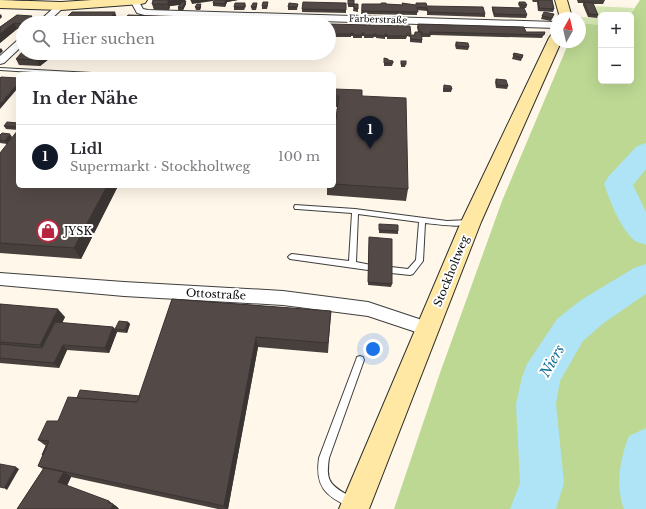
<!DOCTYPE html>
<html lang="de">
<meta charset="utf-8">
<style>
:root{--surface:#fff;--page:#f2f2f3;--text:#2b2b33;--muted:#7c7c81;--line:#e1e1e2;--accent:#111827}
body{margin:0;font-family:"Libre Baskerville",serif;background:var(--page);color:var(--text)}
.controls{position:absolute;right:12px;top:12px;display:grid;overflow:hidden;border-radius:6px;box-shadow:0 4px 16px #0002}
.controls button{width:36px;height:36px;display:grid;place-items:center;padding:0;border:0;border-bottom:1px solid var(--line);background:var(--surface);color:var(--text);font:20px sans-serif}
.compass{position:absolute;left:550px;top:12px;width:36px;height:36px;border-radius:50%;background:var(--surface);box-shadow:0 4px 16px #0002;rotate:8deg}
.you{position:absolute;left:373px;top:349px;width:14px;height:14px;margin:-10px;border:3px solid #fff;border-radius:50%;background:#1a73e8;box-shadow:0 0 0 6px #1a73e833}
.badge{display:grid;place-items:center;width:26px;height:26px;border-radius:50%;background:var(--accent);color:#fff;font-size:13px;font-weight:700}
.pin{position:absolute;translate:-50% -33px;filter:drop-shadow(0 1px 2px #0008)}
.pin::after{content:'';position:absolute;top:21px;width:14px;height:12px;background:inherit;clip-path:polygon(0 0,100% 0,50% 100%)}
.list{margin:0;padding:0;list-style:none}
h2{display:flex;justify-content:space-between;align-items:center;height:52px;margin:0;padding:0 16px;font-size:17px}
h2 small{font-size:13px;font-weight:400;color:var(--muted)}
.list li{display:grid;grid-template-columns:26px 1fr auto;gap:12px;align-items:center;box-sizing:border-box;height:64px;padding:0 16px;border-top:1px solid var(--line)}
.list b{display:block;font-size:15px;white-space:nowrap}
.list p{margin:0;font-size:13px;white-space:nowrap;color:var(--muted)}
.list em{font-size:13px;font-style:normal;color:var(--muted)}
.icon{flex:none;width:22px;height:22px;fill:none;stroke:currentColor;stroke-width:2;stroke-linecap:round;stroke-linejoin:round}
.map{position:relative;flex:none;width:646px;height:509px;overflow:hidden}
.search{position:absolute;background:var(--surface);box-shadow:0 4px 16px #0002;left:16px;top:16px;width:320px;height:44px;display:flex;align-items:center;gap:10px;box-sizing:border-box;padding:0 14px;border-radius:22px;color:var(--muted);font-size:15px}
.panel{position:absolute;background:var(--surface);box-shadow:0 4px 16px #0002;left:16px;top:72px;width:320px;height:116px;border-radius:6px}
.map>svg:first-child{display:block}
</style>
<div class="map">
<svg width="646" height="509" viewBox="0 0 646 509">
<rect width="100%" height="100%" fill="#fff7e9"/>
<polygon fill="#d6e8b4" points="592,6 634,8 630,15 601,15 601,25 580,23 579,17 597,18"/>
<polygon fill="#bcd893" points="640,0 646,0 646,509 394,509 440,373 502,201 569,42 580,42 580,23 601,25 601,81 631,81 630,15"/>
<g fill="none" stroke-linecap="round" stroke-linejoin="round">
<g fill="#aee4f5" fill-rule="evenodd">
<path d="M 646,143 L 646,169 L 633,185 L 646,212 L 646,245 C 642,243 637,243 634,240 C 620,228 610,201 604,184 L 608,177 L 637,146 Z"/>
<polygon points="646,264 646,294 605,322 583,341 560,381 556,404 564,483 556,509 510,509 520,483 516,404 522,377 527,364 557,319 581,300 634,268"/>
<path d="M 646,428 L 646,509 L 624,509 C 615,486 620,458 629,436 Z"/>
</g>
<g stroke="#3e3e3e" stroke-width="2">
<g id="lane">
<polygon points="0,68 92,73 94,74 65,74 0,70"/>
<path d="M 295,205 L 355,209 L 447,221 L 470,220 L 473,222 C 466,229 435,224 425,223 L 423,261 L 413,274 L 410,275 L 391,273 L 388,272 L 387,270 L 388,268 L 391,267 L 408,269 L 416,260 L 419,222 L 358,214 L 356,262 L 371,265 L 372,267 L 371,269 L 368,270 L 290,259 L 288,257 L 290,255 L 292,254 L 349,261 L 352,213 L 297,209 L 295,209 L 294,207 Z"/>
<path d="M 360,356 L 363,357 L 364,360 L 329,458 C 326,478 328,484 346,494 C 350,496 353,498 355,502 L 354,506 L 350,507 C 325,496 315,486 319,458 L 356,360 L 357,357 Z"/>
</g>
</g>
<g stroke="#3e3e3e" stroke-width="2">
<g id="street">
<polygon points="130,0 138,0 143,9 148,10 556,22 556,28 148,16 137,13"/>
<polygon points="61,3 65,6 47,23 37,23 58,4"/>
<polygon points="23,37 23,45 4,63 0,64 0,56 20,38"/>
<polygon points="0,273 124,282 283,291 368,302 434,324 436,329 434,334 428,336 368,316 283,305 124,296 0,285"/>
</g>
</g>
<g stroke="#2d2d2d" stroke-width="2">
<g id="secondary">
<polygon points="0,0 61,2 92,0 147,0 145,3 141,4 61,10 0,8"/>
<polygon points="555,0 567,0 571,14 570,18 558,18 559,14"/>
<polygon points="556,34 556,42 561,42 481,222 369,509 339,509 461,222 549,38 551,35"/>
</g>
</g>
<use href="#lane" fill="#fff" fill-rule="evenodd"/>
<use href="#street" fill="#fff" fill-rule="evenodd"/>
<use href="#secondary" fill="#fee8a4" fill-rule="evenodd"/>
</g>
<g fill="#47403d">
<polygon points="12,0 26,0 25,1"/>
<polygon points="185,0 186,4 183,10 178,10 178,7 180,5 170,6 169,10 154,10 152,4"/>
<polygon points="214,0 238,0 227,2 225,7 213,6 213,3 214,1"/>
<rect x="348" y="0" width="6" height="7"/>
<polygon points="532,0 552,0 554,9 553,12 538,11 537,2 533,2"/>
<polygon points="577,0 605,0 603,4 593,4 598,15 597,18 588,17 583,5 583,3 578,3"/>
<polygon points="519,2 527,5 526,8 520,8 518,4"/>
<polygon points="245,3 246,6 244,10 234,10 234,7"/>
<polygon points="257,3 257,6 256,10 252,10 251,7"/>
<polygon points="346,3 346,13 302,12 302,9"/>
<polygon points="416,3 427,6 485,14 485,17 427,15 427,11 417,10 417,15 361,14 362,4 416,5"/>
<polygon points="298,4 297,10 288,10 288,7"/>
<polygon points="354,4 358,4 358,12 353,11"/>
<polygon points="268,5 267,9 262,9 262,6"/>
<polygon points="195,7 201,7 200,10 196,10"/>
<polygon points="492,7 527,15 526,18 494,17 492,10"/>
<polygon points="554,14 551,21 541,19 542,16"/>
<polygon points="17,15 34,22 33,23 23,23 23,30 17,29 0,43 0,27"/>
<polygon points="117,18 114,23 59,23 57,20"/>
<polygon points="329,24 411,34 411,35 414,35 415,32 418,32 417,27 418,24 526,32 545,32 542,38 431,35 430,37 422,37 422,35 421,35 422,40 422,43 410,42 410,37 407,36 406,39 387,39 387,37 385,37 385,39 376,38 376,37 374,37 373,38 364,38 364,36 362,36 362,38 353,38 353,36 351,36 351,37 329,37"/>
<polygon points="456,42 469,47 468,50 456,49 455,45"/>
<polygon points="23,53 60,53 59,54 56,54 54,57 49,56 48,57 49,59 40,66 19,65 16,59"/>
<polygon points="159,53 178,53 177,55 160,55"/>
<polygon points="514,53 523,55 521,61 512,59"/>
<polygon points="384,58 393,63 392,66 384,66"/>
<polygon points="401,61 406,64 405,67 401,67"/>
<polygon points="496,79 508,86 507,89 496,88 495,82"/>
<polygon points="444,85 452,89 451,92 443,92 443,89"/>
<polygon points="334,89 362,96 408,189 406,201 327,195 327,186 334,186 334,134 337,107 334,107"/>
<polygon points="18,123 18,130 6,129 4,126"/>
<polygon points="0,135 12,137 7,144 0,143"/>
<polygon points="0,153 18,186 118,186 81,259 0,253"/>
<polygon points="379,224 398,231 398,234 379,233"/>
<polygon points="369,240 392,284 391,287 368,285"/>
<polygon points="172,299 331,311 328,353 258,347 228,509 218,509 71,477 67,486 116,506 119,509 17,509 43,469 38,466 43,455 42,455 46,446 38,440 58,421 77,398 140,396"/>
<polygon points="0,304 65,317 62,323 113,327 115,329 128,322 130,324 127,333 117,332 109,353 67,350 59,368 0,363"/>
</g>
<g fill="#3a3432">
<polygon points="173,0 185,0 186,4 183,10 182,8 184,4 170,6 169,10 168,4 168,1"/>
<polygon points="201,0 213,0 213,1 192,4 191,1"/>
<polygon points="226,0 238,0 227,2 225,7 224,4"/>
<polygon points="201,4 201,7 200,10 199,8"/>
<polygon points="115,12 117,18 114,23 109,23 108,22"/>
<polygon points="1,14 2,17 0,19 0,15"/>
<polygon points="32,16 34,22 33,23 24,23"/>
<polygon points="189,17 189,20 188,23 186,23"/>
<polygon points="14,23 17,29 0,43 0,34"/>
<polygon points="1,48 3,51 0,54 0,49"/>
<polygon points="44,53 48,53 49,56 48,57 49,59 40,66 37,60"/>
<polygon points="52,53 56,53 56,54 54,57"/>
<polygon points="18,83 18,88 0,109 0,104"/>
<polygon points="18,124 18,130 16,127"/>
<polygon points="10,134 12,137 7,144 5,141"/>
<polygon points="107,186 118,186 81,259 74,248"/>
<polygon points="58,309 65,317 47,353 40,345"/>
<polygon points="128,322 130,324 127,333 125,330"/>
<polygon points="113,327 117,332 109,353 105,348"/>
<polygon points="256,337 258,347 228,509 226,509 224,506"/>
<polygon points="63,345 67,350 59,368 54,363"/>
<polygon points="16,467 19,469 7,490 4,488"/>
<polygon points="64,472 71,477 66,487 58,482"/>
<polygon points="109,501 116,506 119,509 111,509 109,503"/>
</g>
<g fill="#534a47" stroke="#3a3432">
<polygon points="153,0 173,0 168,1 168,4 152,4"/>
<polygon points="191,0 201,0 191,1"/>
<polygon points="214,0 226,0 224,4 213,3"/>
<rect x="348" y="0" width="6" height="4"/>
<polygon points="538,0 552,0 554,9 539,8"/>
<polygon points="186,1 182,8 178,7 182,2"/>
<polygon points="263,2 268,2 267,6 262,6"/>
<polygon points="303,2 346,3 346,10 302,9"/>
<polygon points="519,2 525,2 527,5 520,5"/>
<polygon points="584,2 593,3 598,15 589,14"/>
<polygon points="235,3 245,3 244,7 234,7"/>
<polygon points="253,3 257,3 256,7 251,7"/>
<polygon points="289,3 298,4 297,7 288,7"/>
<polygon points="381,3 386,3 386,4 403,5 402,3 416,5 416,3 426,3 427,6 483,7 485,14 428,12 427,8 417,7 418,12 362,11 362,4 381,4"/>
<polygon points="197,4 201,4 199,8 195,7"/>
<polygon points="354,4 358,4 358,9 354,8"/>
<polygon points="492,7 524,8 527,15 495,14"/>
<polygon points="72,12 115,12 108,22 68,21 66,23 60,23 57,20 67,17"/>
<polygon points="544,12 554,14 552,18 542,16"/>
<polygon points="17,15 32,16 24,23 23,23 23,24 14,23 0,34 0,27"/>
<polygon points="128,15 189,17 186,23 123,22"/>
<polygon points="198,17 301,20 301,23 195,23"/>
<polygon points="329,24 410,26 411,34 407,33 407,36 387,36 387,34 385,34 385,36 376,35 376,34 374,34 374,35 364,35 364,33 362,33 362,35 353,35 353,33 351,33 351,34 329,34"/>
<polygon points="418,24 524,27 526,32 545,32 544,35 430,32 431,34 422,34 422,32 419,31"/>
<polygon points="415,32 421,32 422,40 411,39 410,35 415,35"/>
<polygon points="456,42 468,43 469,47 457,46"/>
<polygon points="23,51 23,53 47,53 37,60 16,59"/>
<polygon points="514,53 523,55 522,58 513,55"/>
<polygon points="384,58 388,59 388,60 393,61 393,63 384,63"/>
<rect x="401" y="61" width="5" height="3"/>
<polygon points="1,77 18,78 18,83 0,104 0,78"/>
<polygon points="496,79 506,80 508,86 497,85"/>
<polygon points="444,85 451,86 452,89 444,89"/>
<polygon points="334,89 362,90 362,96 406,98 408,189 334,184 334,134 339,96 334,96"/>
<polygon points="7,122 18,123 18,124 16,127 4,126"/>
<polygon points="18,130 18,186 107,186 74,248 0,243 0,153"/>
<polygon points="2,133 10,134 5,141 0,140 0,135"/>
<polygon points="379,224 398,225 398,231 379,230"/>
<polygon points="369,237 392,239 392,284 368,282"/>
<polygon points="172,299 331,311 328,343 256,337 224,506 38,466 49,441 38,440 47,421 58,421 68,397 137,402"/>
<polygon points="0,304 58,309 40,345 0,342"/>
<polygon points="119,321 128,322 125,330 115,329"/>
<polygon points="55,322 113,327 105,348 63,345 54,363 0,358 0,344 42,348"/>
<polygon points="80,390 140,396 137,402 77,398"/>
<polygon points="46,446 47,446 43,455 42,455"/>
<polygon points="0,464 16,467 4,488 0,487"/>
<polygon points="44,468 64,472 58,482 109,501 109,503 113,504 111,509 17,509"/>
</g>
<defs>
<g id="shop-ring" transform="scale(1.15)"><circle r="9.5" fill="#fff" stroke="#b92540" stroke-width="1.5"/><path d="M-5-2.5h2.3a2.7 3.5 0 0 1 5.4 0H5L5.5 6h-11ZM-1.5-2.5h3a1.5 2.3 0 0 0-3 0Z" fill="#b92540"/></g>
</defs>
<g fill-rule="evenodd">
<use href="#shop-ring" x="48" y="231"/>
</g>
<g text-anchor="middle" dominant-baseline="central" stroke-width="4" stroke-linejoin="round" paint-order="stroke">
<g font-size="9" fill="#0b0b0b" stroke="#fff">
<text transform="translate(378 19) rotate(2)">Färberstraße</text>
</g>
<g font-size="11" fill="#0b0b0b" stroke="#fff" text-anchor="start">
<text x="64" y="231">JYSK</text>
</g>
<g font-size="11" fill="#0b0b0b" stroke="#fff">
<text transform="translate(451 271) rotate(-68)">Stockholtweg</text>
<text transform="translate(216 294) rotate(3)">Ottostraße</text>
</g>
<g font-size="14" font-style="italic" fill="#16739a" stroke="#fff">
<text transform="translate(552 361) rotate(-60)">Niers</text>
</g>
</g>
</svg>
<div class="controls">
<button>+</button>
<button>−</button>
</div>
<svg class="compass" viewBox="-18 -18 36 36"><path d="M0-13l5 13h-10z" fill="#e53935"/><path d="M0 13l5-13h-10z" fill="#7c7c81"/></svg>
<div class="you"></div>
<div class="pin badge" style="left:370px;top:149px">1</div>
<div class="search"><svg class="icon" aria-label="search" viewBox="0 0 24 24"><circle cx="10" cy="10" r="6"/><path d="M15 15l6 6"/></svg>Hier suchen</div>
<section class="panel">
<h2>In der Nähe<small></small></h2>
<ul class="list">
<li><span class="badge">1</span><div><b>Lidl</b><p>Supermarkt · Stockholtweg</p></div><em>100 m</em></li>
</ul>
</section>
</div>
